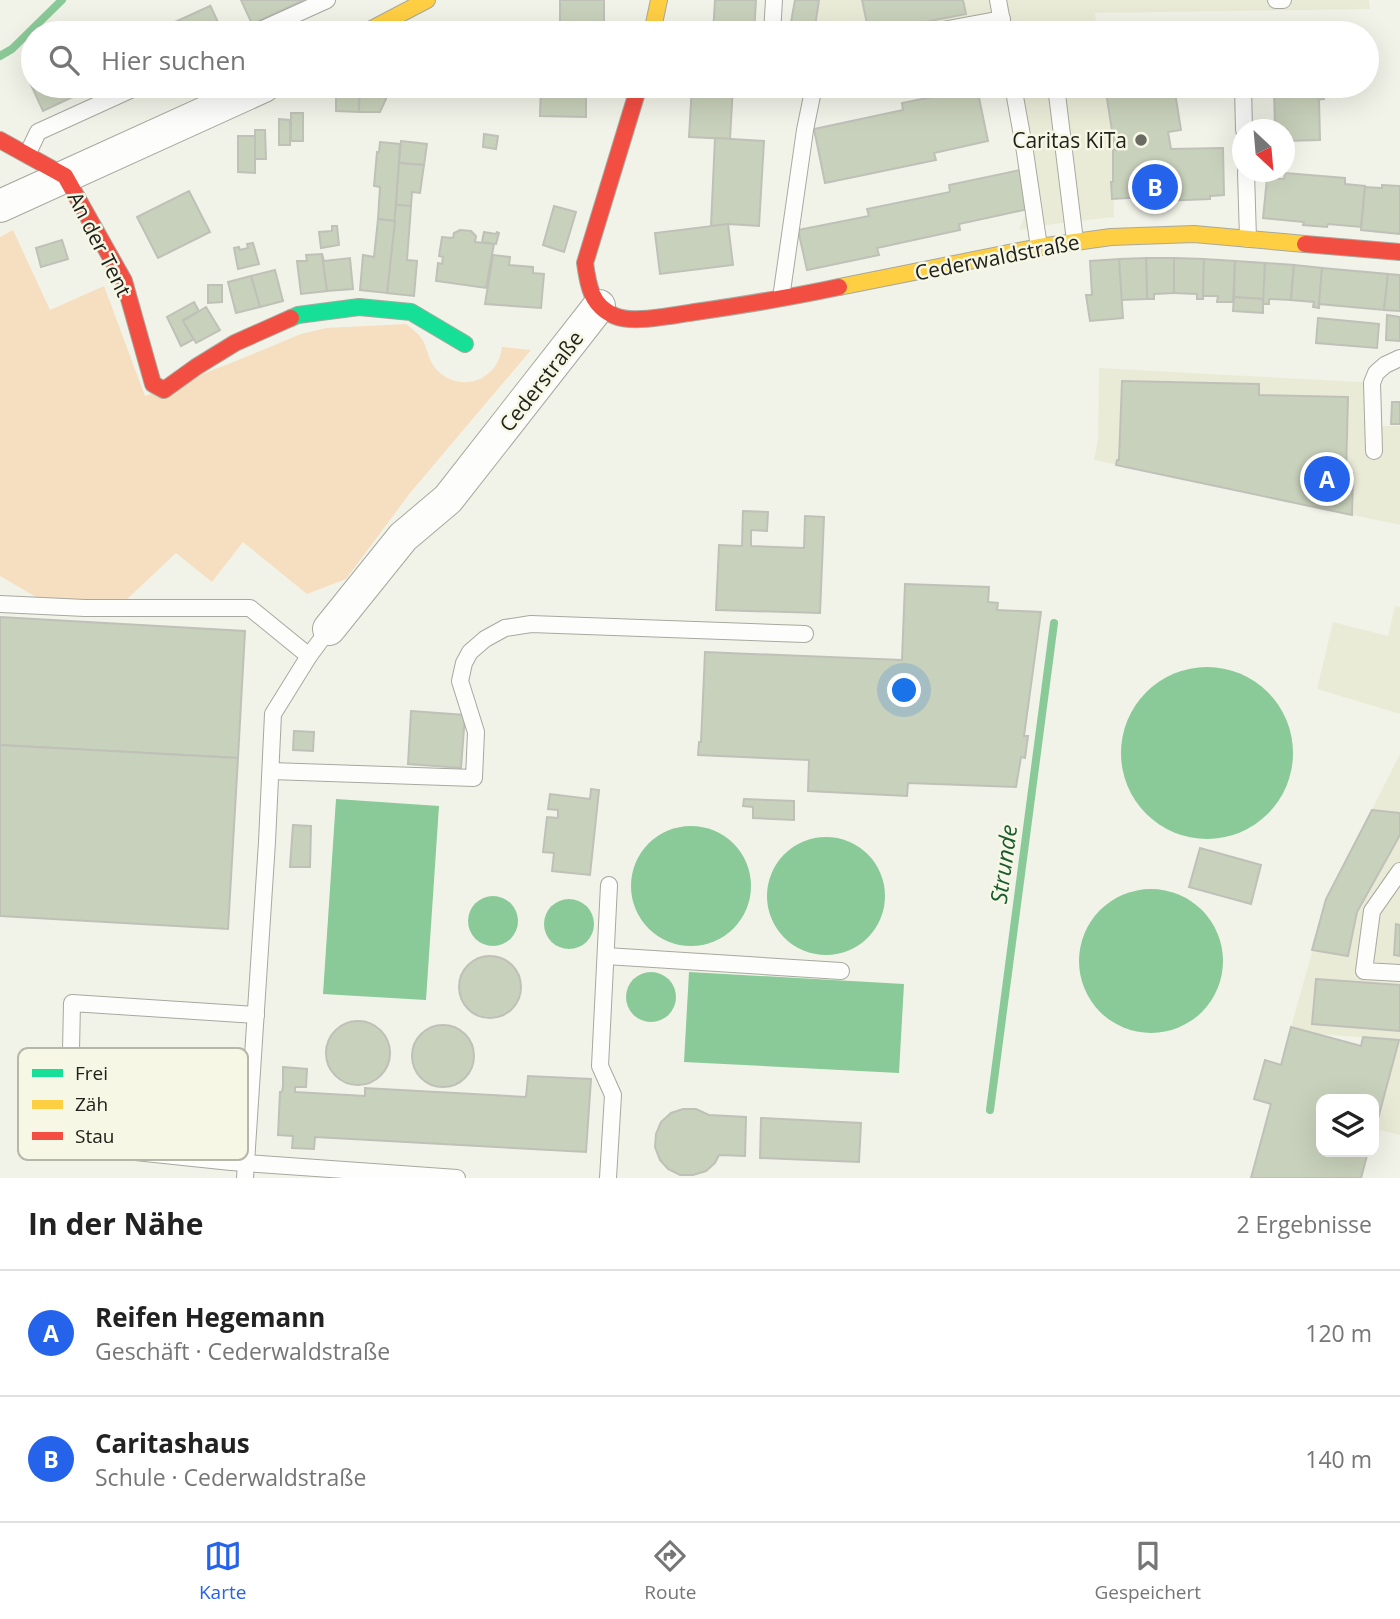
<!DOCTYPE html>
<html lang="de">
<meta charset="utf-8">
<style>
:root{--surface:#fff;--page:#f6f6f6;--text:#222;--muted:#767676;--line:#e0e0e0;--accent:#2563eb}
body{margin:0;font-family:"Open Sans",sans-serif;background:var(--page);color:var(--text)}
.controls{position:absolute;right:21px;bottom:21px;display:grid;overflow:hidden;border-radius:14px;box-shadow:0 7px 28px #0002}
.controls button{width:63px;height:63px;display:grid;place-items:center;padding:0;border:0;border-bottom:2px solid var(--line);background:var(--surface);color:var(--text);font:35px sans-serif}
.compass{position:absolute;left:1232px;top:119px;width:63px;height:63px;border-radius:50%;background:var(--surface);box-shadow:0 7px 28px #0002;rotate:154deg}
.you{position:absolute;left:905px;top:691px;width:24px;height:24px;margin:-18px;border:5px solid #fff;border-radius:50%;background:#1a73e8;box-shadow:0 0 0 10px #1a73e833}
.badge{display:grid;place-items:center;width:46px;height:46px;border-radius:50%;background:var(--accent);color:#fff;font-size:23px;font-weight:700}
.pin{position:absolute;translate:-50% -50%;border:4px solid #fff;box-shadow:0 2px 7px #0006}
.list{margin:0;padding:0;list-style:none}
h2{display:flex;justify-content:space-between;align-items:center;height:91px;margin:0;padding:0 28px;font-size:30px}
h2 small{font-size:23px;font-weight:400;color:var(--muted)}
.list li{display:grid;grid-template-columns:46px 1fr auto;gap:21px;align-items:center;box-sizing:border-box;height:126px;padding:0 28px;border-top:2px solid var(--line)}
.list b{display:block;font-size:26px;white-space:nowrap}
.list p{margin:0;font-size:23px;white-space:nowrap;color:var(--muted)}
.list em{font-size:23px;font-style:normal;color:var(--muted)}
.icon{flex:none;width:38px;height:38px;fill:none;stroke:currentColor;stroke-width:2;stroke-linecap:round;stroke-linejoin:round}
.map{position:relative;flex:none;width:1400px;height:1178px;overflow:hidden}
.search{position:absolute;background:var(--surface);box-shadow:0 7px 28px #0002;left:21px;right:21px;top:21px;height:77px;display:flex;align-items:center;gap:18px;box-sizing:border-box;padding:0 24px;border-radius:38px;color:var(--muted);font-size:26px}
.sheet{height:343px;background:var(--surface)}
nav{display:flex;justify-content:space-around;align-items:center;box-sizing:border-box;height:98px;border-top:2px solid var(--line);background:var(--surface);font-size:19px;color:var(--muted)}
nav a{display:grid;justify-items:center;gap:4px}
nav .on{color:var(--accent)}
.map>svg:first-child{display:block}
</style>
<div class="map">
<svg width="1400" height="1178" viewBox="0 0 1400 1178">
<rect width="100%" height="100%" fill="#f2f3e8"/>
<g fill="#eaebd7">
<polygon points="819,0 1369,0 1370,9 1095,13 1097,33 814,33"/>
<polygon points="1006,86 1105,86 1112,135 1114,217 1053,224 1019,230 1028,208"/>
<polygon points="1099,368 1380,383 1379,426 1400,426 1400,525 1094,460 1098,439"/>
<polygon points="1395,606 1400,607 1400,714 1317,689 1333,622 1388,636"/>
<polygon points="1400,754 1400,1135 1375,1129 1398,1040 1318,1034 1291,1027 1327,899"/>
</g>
<path fill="#f6dec0" d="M 13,230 L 50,310 L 104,286 L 145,396 L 231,363 L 301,334 L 326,328 L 406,324 C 412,329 418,333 422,339 C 427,347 428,357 433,365 C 444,381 464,387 482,378 C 494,371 500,361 502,347 L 531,350 L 410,493 L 346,579 L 307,594 L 243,542 L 212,582 L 176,553 L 123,603 L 43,601 L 0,576 L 0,237 Z"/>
<g fill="#8ac998">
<circle cx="1207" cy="753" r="86"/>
<polygon points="336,799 439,806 426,1000 323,994"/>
<circle cx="691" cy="886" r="60"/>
<circle cx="826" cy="896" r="59"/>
<circle cx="1151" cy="961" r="72"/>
<circle cx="493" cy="921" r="25"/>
<circle cx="569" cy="924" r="25"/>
<circle cx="651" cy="997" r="25"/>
<polygon points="689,972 904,984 899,1073 684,1062"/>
</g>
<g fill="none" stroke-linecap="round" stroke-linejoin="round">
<g stroke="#8ac998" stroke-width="8">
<polyline points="0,56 12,49 62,0"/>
<polyline points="990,1110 1054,623"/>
</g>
</g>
<g fill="#c8d1bb" stroke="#bfc1b9" stroke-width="2">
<polygon points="241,0 304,0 252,24"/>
<rect x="560" y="0" width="44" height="33"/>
<polygon points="715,0 756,0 754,33 713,33"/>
<polygon points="795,0 819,0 814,33 789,33"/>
<polygon points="862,0 963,0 966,14 869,33"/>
<polygon points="210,5 223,33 151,33 210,6"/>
<polygon points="33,75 33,86 96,86 43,111 27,76"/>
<polygon points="336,86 360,86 359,112 336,111"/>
<polygon points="360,86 386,86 386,99 380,112 359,112"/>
<polygon points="541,86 586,86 586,117 540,116"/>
<polygon points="692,86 733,86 730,139 689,137"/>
<polygon points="1105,86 1174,86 1181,130 1168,132 1171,149 1223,148 1224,195 1210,196 1210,199 1186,200 1163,201 1163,196 1112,199 1111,182 1113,182 1113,150 1115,150"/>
<polygon points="1274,86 1324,86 1324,99 1317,100 1319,100 1320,140 1284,141 1284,130 1275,130"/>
<polygon points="977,88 988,141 934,153 936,160 825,183 814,129 903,110 902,103"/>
<rect x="291" y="113" width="12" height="28"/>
<polygon points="279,119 290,120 290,145 279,145"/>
<polygon points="255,130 265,130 266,159 255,159"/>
<polygon points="484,134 498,136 496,149 483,147"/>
<polygon points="238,136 255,136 255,173 238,172"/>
<polygon points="715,138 764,141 759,226 728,224 711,226"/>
<polygon points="401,141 427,144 424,165 399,163"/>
<polygon points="380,142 400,144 395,221 378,219 380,187 374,186 377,152 379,152"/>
<polygon points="399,163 424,165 420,193 412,192 411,206 396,205"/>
<polygon points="1020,170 1028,209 959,224 960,230 877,248 879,255 807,270 798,230 869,216 867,209 950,192 949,185"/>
<polygon points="1285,173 1345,178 1345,184 1365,186 1361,227 1328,224 1327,227 1303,225 1304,222 1263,218 1267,178 1284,179"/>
<polygon points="1382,185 1400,186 1400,234 1361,230 1365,187 1382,188"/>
<polygon points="189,191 210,232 158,258 137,217"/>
<polygon points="396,205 411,206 407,260 417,261 414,296 387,293"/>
<polygon points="554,206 576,212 564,252 543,245"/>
<polygon points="378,219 395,221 387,293 360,290 363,255 374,257"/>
<polygon points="728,224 733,265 660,274 655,233"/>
<polygon points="332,226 337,226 339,245 321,248 319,232 332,231"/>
<polygon points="460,230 471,231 476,236 475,242 494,244 486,288 436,281 438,263 442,264 443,257 439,256 442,237 453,238 454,233"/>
<polygon points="484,232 496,234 497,232 499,233 496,244 482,242"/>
<polygon points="62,240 68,259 41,267 36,248"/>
<polygon points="253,243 259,264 238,269 234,248 239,247 240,250 248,248 247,244"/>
<polygon points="322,254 327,291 301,294 297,261 307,261 306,255"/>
<polygon points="322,254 324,261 350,258 353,289 327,291"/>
<polygon points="493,255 510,257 509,265 533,267 533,273 544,274 541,308 485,304"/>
<polygon points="1146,258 1174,258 1174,293 1154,294 1154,299 1147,299"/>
<polygon points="1146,258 1147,299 1121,300 1119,259"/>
<polygon points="1174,258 1204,259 1203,299 1197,299 1197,294 1174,293"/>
<polygon points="1119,259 1123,318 1090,321 1086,295 1092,295 1090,261"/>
<polygon points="1204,259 1235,261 1233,302 1217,302 1218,296 1203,296"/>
<polygon points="1235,261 1265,263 1264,299 1234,297"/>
<polygon points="1265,263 1294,265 1291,300 1269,299 1269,304 1263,304"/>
<polygon points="1294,265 1322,268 1319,308 1313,307 1314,302 1291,300"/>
<polygon points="1322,268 1388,274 1384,310 1319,304"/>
<polygon points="275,270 283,301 260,307 251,276"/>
<polygon points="1388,274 1400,275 1400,311 1384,310"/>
<polygon points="251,276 260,307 236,313 228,282"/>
<polygon points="208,285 222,285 222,302 208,303"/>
<polygon points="1234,297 1263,299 1263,313 1233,311"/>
<polygon points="194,302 199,311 183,320 194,339 181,346 167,317"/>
<polygon points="206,307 220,330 196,343 183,321"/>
<polygon points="1387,315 1400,317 1400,341 1386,340"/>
<polygon points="1318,318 1379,324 1377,348 1316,343"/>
<polygon points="1122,381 1259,384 1259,395 1348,397 1346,473 1353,473 1352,515 1116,465 1117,460 1119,460"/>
<polygon points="1392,402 1400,402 1400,424 1391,424"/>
<polygon points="743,511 768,512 767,531 751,530 751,546 804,548 805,516 824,517 820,613 716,610 719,545 742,546"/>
<polygon points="905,584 989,587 988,602 998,603 997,610 1041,612 1024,736 1028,736 1025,758 1021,757 1016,787 908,783 907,796 808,791 809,760 698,755 699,742 701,742 705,652 902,660"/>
<polygon points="0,617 245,631 238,758 0,745"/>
<polygon points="411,711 465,715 461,768 408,764"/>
<polygon points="294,731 314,732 313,751 293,750"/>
<polygon points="0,745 238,758 228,929 0,916"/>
<polygon points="591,789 599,790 590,875 552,871 554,853 543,852 547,817 558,818 558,810 548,809 550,794 590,799"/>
<polygon points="744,799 794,801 794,820 753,818 753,807 743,806"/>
<polygon points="1372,810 1400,813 1400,835 1357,912 1348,956 1312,950 1326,899"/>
<polygon points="293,825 311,826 310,867 290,867"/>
<polygon points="1200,848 1261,865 1251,904 1189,887"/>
<polygon points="1396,924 1400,925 1400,956 1394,955"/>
<circle cx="490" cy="987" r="31"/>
<polygon points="1316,979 1400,985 1400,1031 1312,1024"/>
<circle cx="358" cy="1053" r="32"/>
<circle cx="443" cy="1056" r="31"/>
<polygon points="1291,1027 1361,1046 1363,1037 1399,1040 1375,1130 1374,1130 1374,1099 1321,1099 1321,1152 1368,1152 1361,1178 1251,1178 1271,1104 1254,1099 1265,1060 1281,1065"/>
<polygon points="283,1067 307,1069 306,1087 295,1087 295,1092 365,1096 365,1088 526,1097 528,1076 591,1079 586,1152 315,1137 314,1149 292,1148 293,1136 278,1135 280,1092 282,1092 283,1086"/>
<polygon points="683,1109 696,1109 709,1115 746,1117 745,1156 719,1155 715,1163 706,1171 693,1175 680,1175 668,1169 660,1160 655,1147 656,1134 661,1122 671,1113"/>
<polygon points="761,1118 861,1123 859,1162 760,1158"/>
</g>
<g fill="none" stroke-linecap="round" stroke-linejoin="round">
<g stroke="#a7a89f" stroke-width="18">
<g id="lane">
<polyline points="998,0 1004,33"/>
<polyline points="1276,0 1283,0"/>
<polyline points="1242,31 1242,33"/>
<polyline points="254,33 327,0"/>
<polyline points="772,33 774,0"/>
<polyline points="926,33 1002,19"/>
<polyline points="1013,86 1025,152 1039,247"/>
<polyline points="1056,86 1075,241"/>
<polyline points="1243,86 1244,130"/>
<polyline points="27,155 38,132 139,86"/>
<polyline points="1246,172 1248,239"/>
<polyline points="781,298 805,130 814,86"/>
<polyline points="1374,451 1372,383 1376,373 1385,365 1400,358"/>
<polyline points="0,604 85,608 250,608 309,656"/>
<polyline points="271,771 474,778 476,732 460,681 464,663 470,652 485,639 505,628 531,624 805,634"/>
<polyline points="1400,871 1372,911 1364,971 1400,973"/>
<polyline points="606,956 841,971"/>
<polyline points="256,1015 72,1003 69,1145 231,1162 457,1178"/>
<polyline points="245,1178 267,842 273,714 309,656 329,629"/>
<polyline points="608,1178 613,1095 600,1066 609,885"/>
</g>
</g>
<g stroke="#a7a89f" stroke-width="34">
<g id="street">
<polyline points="0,206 264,86"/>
<polyline points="329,629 403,537 448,499 599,306"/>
</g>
</g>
<g stroke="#a7a89f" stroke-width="18">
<polyline id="fast" points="291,318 298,315 359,307 411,312 465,344"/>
</g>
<g stroke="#a7a89f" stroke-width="18">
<g id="slow">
<polyline points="364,33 427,0"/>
<polyline points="652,33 659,0"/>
<polyline points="839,287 1039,247 1111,237 1194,234 1305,244"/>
</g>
</g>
<g stroke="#a7a89f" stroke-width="18">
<g id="jam">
<path d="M 639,86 L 585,263 C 588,285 591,306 615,316 C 633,324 675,315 695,312 C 744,305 792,297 839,287"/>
<polyline points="0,140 65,176 124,281 153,384 164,390 196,367 235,343 291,318"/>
<polyline points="1305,244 1400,252"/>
</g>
</g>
<use href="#lane" stroke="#fdfdfc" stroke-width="16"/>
<use href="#street" stroke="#fdfdfc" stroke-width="32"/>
<use href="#fast" stroke="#16e098" stroke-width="16"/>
<use href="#slow" stroke="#ffcf43" stroke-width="16"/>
<use href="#jam" stroke="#f24e42" stroke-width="16"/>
</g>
<circle fill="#6a6b63" stroke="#f6f7e4" stroke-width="2.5" cx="1141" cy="140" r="7"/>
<g text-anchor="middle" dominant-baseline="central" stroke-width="5" stroke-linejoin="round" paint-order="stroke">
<g font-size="21" fill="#21221b" stroke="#f6f7e4" text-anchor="end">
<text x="1127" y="140">Caritas KiTa</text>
</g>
<g font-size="21" fill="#21221b" stroke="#f6f7e4">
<text transform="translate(100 244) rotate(63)">An der Tent</text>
<text transform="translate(997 257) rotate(-11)">Cederwaldstraße</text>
<text transform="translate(541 381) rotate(-52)">Cederstraße</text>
</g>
<g font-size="23" font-style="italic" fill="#1a5a30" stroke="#f6f7e4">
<text transform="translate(1003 864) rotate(-82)">Strunde</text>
</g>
</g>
<rect x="18" y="1048" width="230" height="112" rx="10" fill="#f6f7e4" stroke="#b6b7a8" stroke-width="2"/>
<rect x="32" y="1069" width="31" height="8" fill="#16e098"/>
<rect x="32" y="1100" width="31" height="9" fill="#ffcf43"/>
<rect x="32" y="1132" width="31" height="8" fill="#f24e42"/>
<g font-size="19" fill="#21221b">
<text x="75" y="1080">Frei</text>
<text x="75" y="1111">Zäh</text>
<text x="75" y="1143">Stau</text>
</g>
</svg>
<div class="controls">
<button><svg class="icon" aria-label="layers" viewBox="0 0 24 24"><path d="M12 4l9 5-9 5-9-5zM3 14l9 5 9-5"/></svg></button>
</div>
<svg class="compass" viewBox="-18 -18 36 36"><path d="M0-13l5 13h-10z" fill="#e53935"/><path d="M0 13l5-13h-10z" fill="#767676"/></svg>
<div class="you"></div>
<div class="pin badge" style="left:1327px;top:479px">A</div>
<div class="pin badge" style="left:1155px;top:187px">B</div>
<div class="search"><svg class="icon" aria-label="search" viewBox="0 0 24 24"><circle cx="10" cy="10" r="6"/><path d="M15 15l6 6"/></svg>Hier suchen</div>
</div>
<section class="sheet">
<h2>In der Nähe<small>2 Ergebnisse</small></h2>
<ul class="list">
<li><span class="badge">A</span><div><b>Reifen Hegemann</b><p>Geschäft · Cederwaldstraße</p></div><em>120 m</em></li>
<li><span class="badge">B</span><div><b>Caritashaus</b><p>Schule · Cederwaldstraße</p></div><em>140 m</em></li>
</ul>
</section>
<nav>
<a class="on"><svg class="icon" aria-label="map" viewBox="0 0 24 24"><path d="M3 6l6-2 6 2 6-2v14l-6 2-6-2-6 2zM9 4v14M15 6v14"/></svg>Karte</a>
<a><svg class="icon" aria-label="directions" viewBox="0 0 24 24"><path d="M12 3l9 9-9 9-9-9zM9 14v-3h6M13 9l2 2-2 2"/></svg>Route</a>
<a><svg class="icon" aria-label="saved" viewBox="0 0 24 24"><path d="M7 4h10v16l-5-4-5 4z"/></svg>Gespeichert</a>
</nav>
